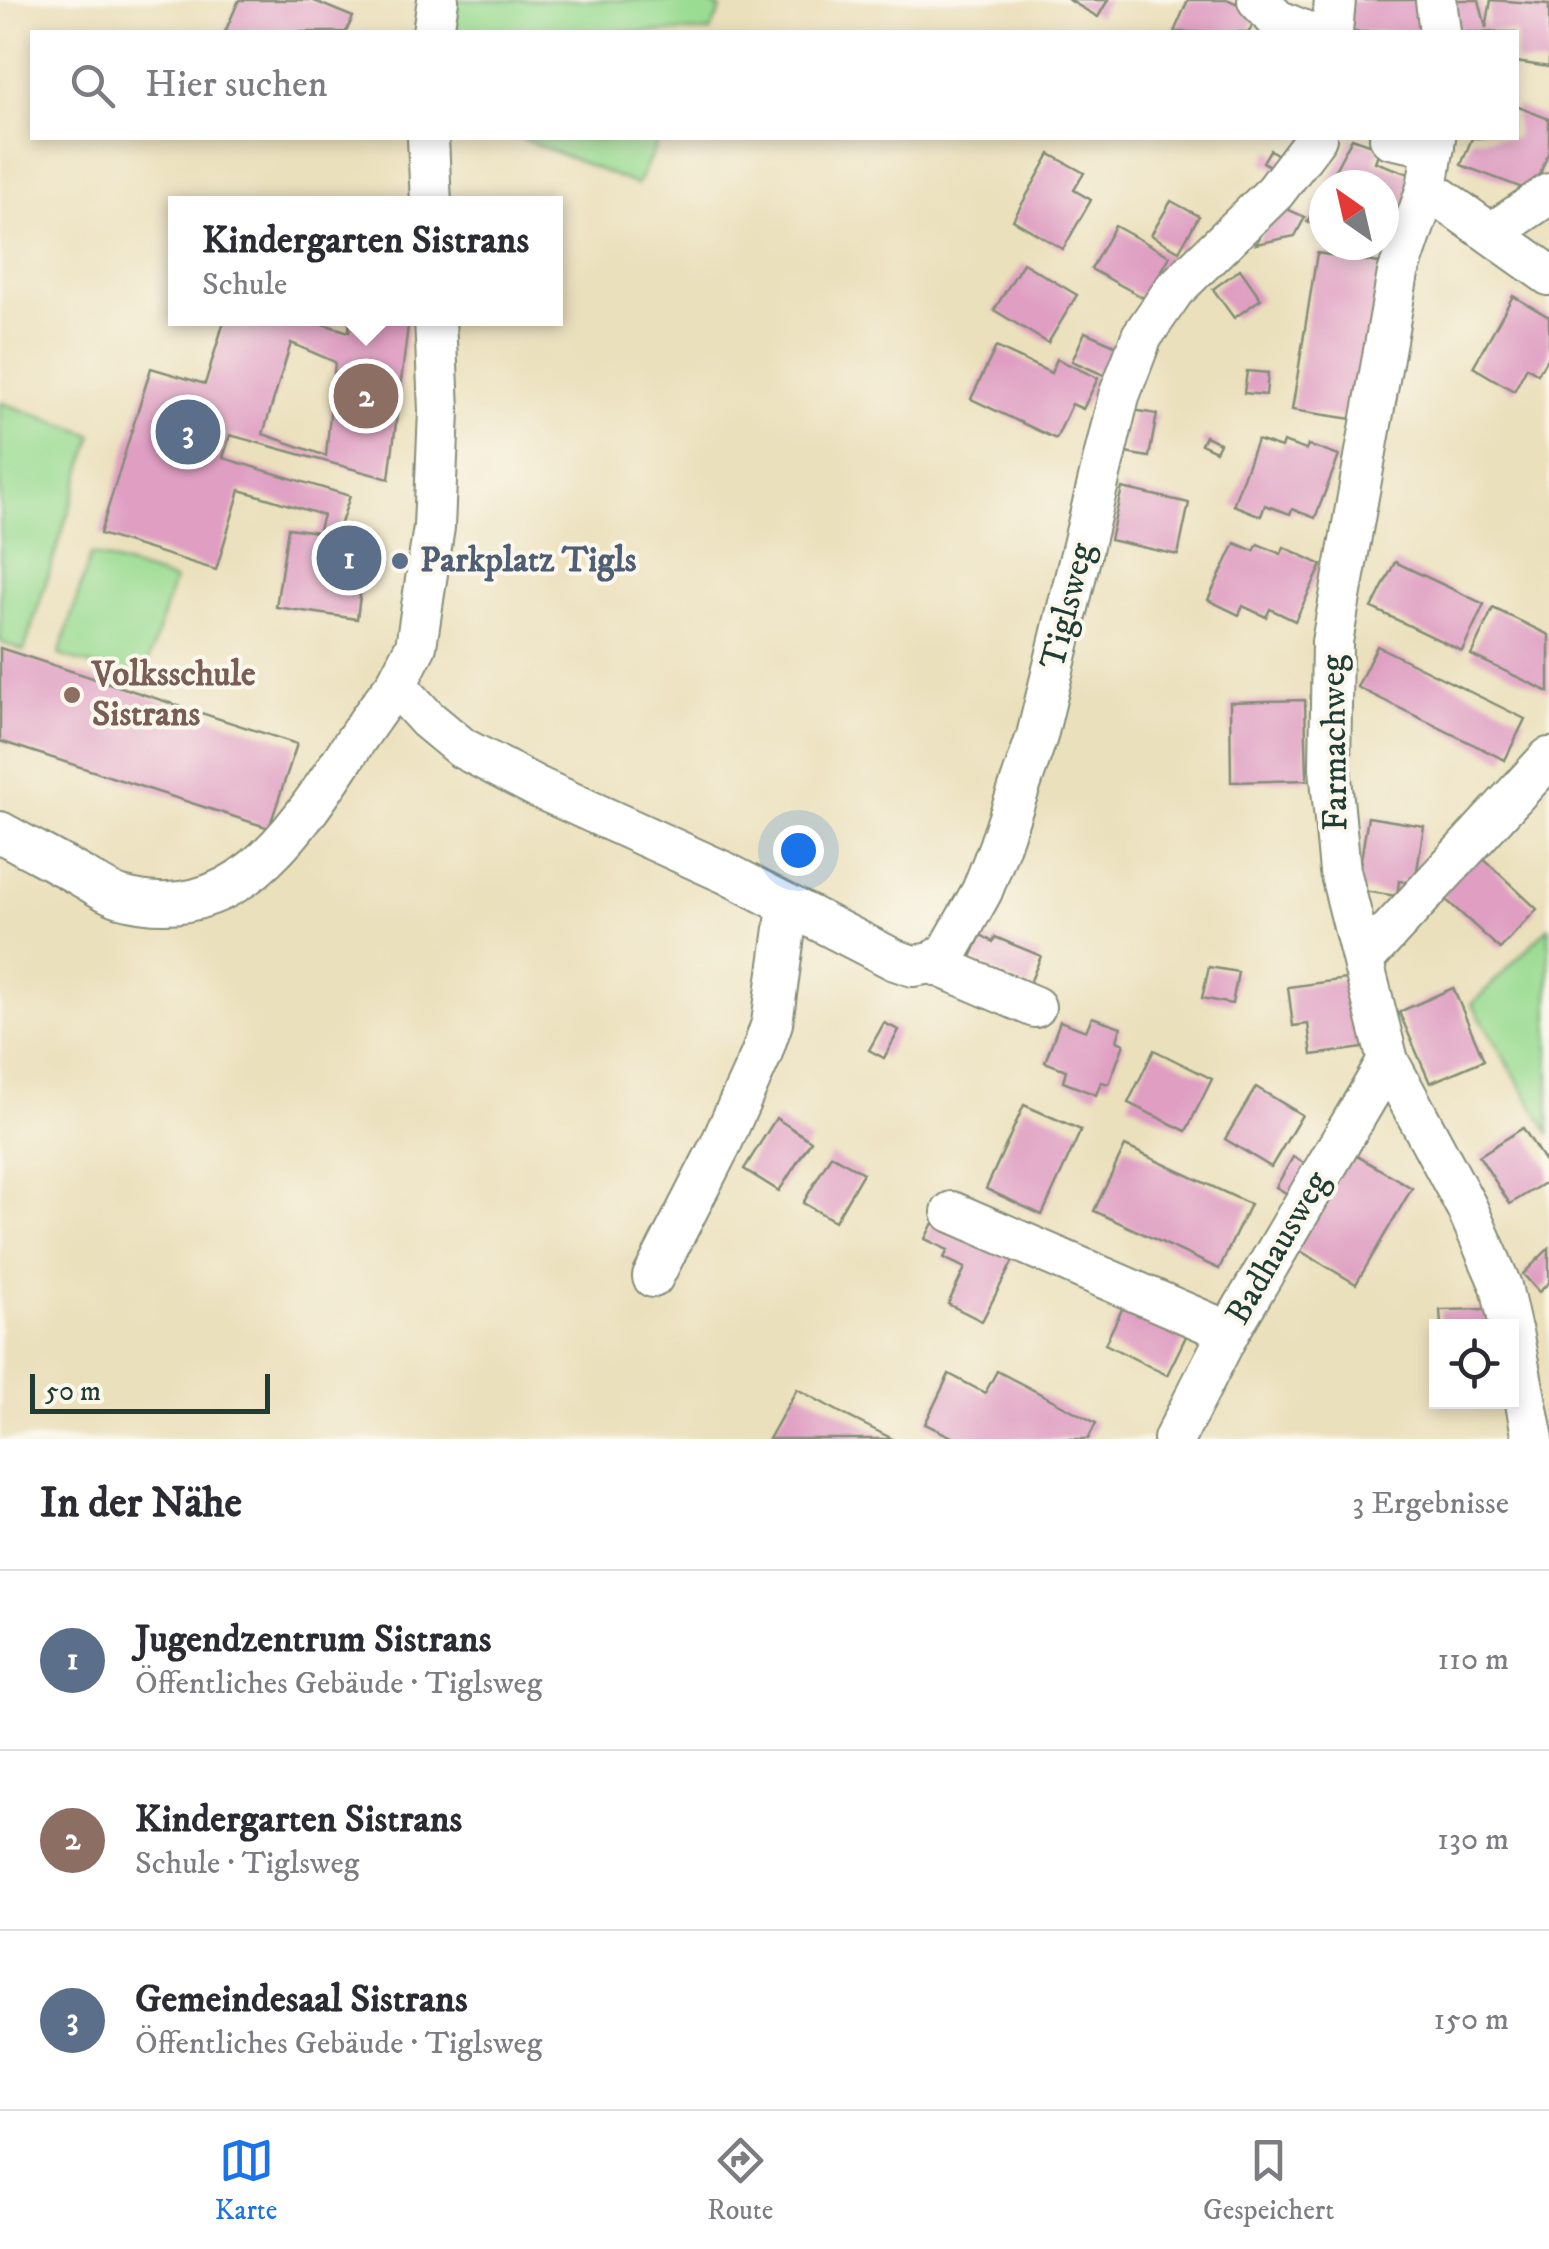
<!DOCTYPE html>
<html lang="de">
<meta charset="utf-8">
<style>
:root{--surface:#fff;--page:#f2f2f3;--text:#2b2b33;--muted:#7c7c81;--line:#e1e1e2;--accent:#1a73e8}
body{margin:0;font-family:"IM FELL DW Pica",serif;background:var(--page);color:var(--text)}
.controls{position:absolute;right:30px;bottom:30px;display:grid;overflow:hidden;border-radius:0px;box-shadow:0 5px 15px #0003}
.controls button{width:90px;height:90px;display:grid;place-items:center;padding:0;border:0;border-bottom:2px solid var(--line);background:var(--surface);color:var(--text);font:50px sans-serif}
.compass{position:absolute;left:1309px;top:170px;width:90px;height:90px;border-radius:50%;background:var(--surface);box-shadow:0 5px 15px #0003;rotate:326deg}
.scale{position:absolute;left:30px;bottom:25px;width:240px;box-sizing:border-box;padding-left:10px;border:5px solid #1f3d34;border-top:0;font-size:28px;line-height:35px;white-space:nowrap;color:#1f3d34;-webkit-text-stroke:8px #fbf7ec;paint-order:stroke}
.you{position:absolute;left:798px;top:850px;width:35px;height:35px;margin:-25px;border:8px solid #fff;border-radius:50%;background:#1a73e8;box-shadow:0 0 0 15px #1a73e833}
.badge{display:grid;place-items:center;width:65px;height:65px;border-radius:50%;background:var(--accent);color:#fff;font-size:32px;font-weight:700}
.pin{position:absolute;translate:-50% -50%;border:5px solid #fff;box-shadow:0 2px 10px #0006}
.popup{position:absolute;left:168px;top:196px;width:395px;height:130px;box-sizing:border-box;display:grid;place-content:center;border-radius:0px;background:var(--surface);filter:drop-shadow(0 2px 8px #0005);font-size:32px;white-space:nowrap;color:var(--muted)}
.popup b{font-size:38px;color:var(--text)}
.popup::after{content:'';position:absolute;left:50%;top:100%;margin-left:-20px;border:20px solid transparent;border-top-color:var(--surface)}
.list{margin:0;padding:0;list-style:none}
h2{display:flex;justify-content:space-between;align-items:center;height:130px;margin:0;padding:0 40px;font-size:42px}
h2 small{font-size:32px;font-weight:400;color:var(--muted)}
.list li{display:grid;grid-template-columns:65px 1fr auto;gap:30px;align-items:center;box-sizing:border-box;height:180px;padding:0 40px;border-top:2px solid var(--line)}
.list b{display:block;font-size:38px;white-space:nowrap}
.list p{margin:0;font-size:32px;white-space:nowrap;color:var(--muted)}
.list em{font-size:32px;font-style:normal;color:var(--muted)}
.icon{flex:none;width:55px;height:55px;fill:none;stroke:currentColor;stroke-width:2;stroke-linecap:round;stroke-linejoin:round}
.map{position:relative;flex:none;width:1549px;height:1439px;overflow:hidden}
.search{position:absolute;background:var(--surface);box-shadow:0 5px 15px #0003;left:30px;right:30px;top:30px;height:110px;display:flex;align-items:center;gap:25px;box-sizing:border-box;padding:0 35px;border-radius:0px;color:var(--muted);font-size:38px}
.sheet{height:670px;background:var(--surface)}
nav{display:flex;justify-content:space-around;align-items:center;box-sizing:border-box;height:140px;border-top:2px solid var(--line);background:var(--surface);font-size:28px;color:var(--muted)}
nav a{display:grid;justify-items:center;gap:5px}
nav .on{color:var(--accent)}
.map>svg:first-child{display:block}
</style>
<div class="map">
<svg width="1549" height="1439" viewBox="0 0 1549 1439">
<rect width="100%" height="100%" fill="#fbf7ec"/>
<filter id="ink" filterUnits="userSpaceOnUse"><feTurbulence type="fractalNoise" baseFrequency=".01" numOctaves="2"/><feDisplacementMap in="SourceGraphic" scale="20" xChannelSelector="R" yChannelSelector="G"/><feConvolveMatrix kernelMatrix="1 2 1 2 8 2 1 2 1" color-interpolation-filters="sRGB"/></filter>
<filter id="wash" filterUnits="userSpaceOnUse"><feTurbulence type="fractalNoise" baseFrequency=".0048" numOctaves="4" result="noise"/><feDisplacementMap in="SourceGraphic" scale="40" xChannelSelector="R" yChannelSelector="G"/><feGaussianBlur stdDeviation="2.25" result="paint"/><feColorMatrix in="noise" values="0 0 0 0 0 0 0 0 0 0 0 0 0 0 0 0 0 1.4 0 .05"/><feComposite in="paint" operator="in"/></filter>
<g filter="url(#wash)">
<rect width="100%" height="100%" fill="#ebe0bc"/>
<g fill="#9bdc93" stroke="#5d8c64" stroke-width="2.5">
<polygon points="458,0 701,0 721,9 710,32 455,32"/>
<polygon points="520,138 660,138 637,185"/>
<polygon points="0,402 93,435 24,651 0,642"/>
<polygon points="91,554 174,580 142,682 59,655"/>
<polygon points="1549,927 1549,1133 1472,1004"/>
</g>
<g id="blocks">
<g fill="#df9ec2" fill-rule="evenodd">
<polygon points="239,0 312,0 353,17 346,32 225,32"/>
<polygon points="1069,0 1108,0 1098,17"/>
<polygon points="1188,0 1229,0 1258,13 1249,32 1174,32"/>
<polygon points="1345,0 1427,0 1426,32 1344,32"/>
<polygon points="1453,0 1479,0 1486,28 1491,0 1549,4 1549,67 1516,62 1516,32 1457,32"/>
<polygon points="1516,106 1549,119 1549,151 1533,192 1461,165 1472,138 1516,138"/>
<polygon points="1352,138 1380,148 1375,162 1421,178 1391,253 1370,245 1384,245 1384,185 1327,185"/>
<polygon points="1270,150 1287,160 1279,172 1263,162"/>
<polygon points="1050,154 1084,173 1074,190 1091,200 1063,249 1013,220"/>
<polygon points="1324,191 1324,229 1307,222"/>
<polygon points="1171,201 1199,216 1179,251 1151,235"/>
<polygon points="1278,205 1305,217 1295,236 1256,244"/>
<polygon points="1115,226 1170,256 1146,299 1091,269"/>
<polygon points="1317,253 1385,264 1359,420 1292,410"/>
<polygon points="1023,263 1077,295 1048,343 994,310"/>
<polygon points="1240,269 1261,299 1234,318 1213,289"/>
<polygon points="1513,296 1549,317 1549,355 1538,374 1527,367 1514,391 1473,367"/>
<path d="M 225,318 L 303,318 L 349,332 L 350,318 L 409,318 L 389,479 L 230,435 L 223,458 L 350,496 L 337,535 L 367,540 L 357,619 L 276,607 L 288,528 L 318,532 L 323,515 L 240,490 L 216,570 L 100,534 L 151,368 L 205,384 ZM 291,343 L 335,362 L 326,456 L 263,434 Z"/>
<polygon points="1085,332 1126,350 1113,379 1072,361"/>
<polygon points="996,347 1051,373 1057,359 1098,378 1083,409 1072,404 1056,439 971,399"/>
<polygon points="1247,371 1268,373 1266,395 1244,393"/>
<polygon points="1133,410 1157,414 1149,457 1125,453"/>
<polygon points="1205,436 1220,443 1216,451 1201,444"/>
<polygon points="1257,440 1281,448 1283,442 1306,450 1308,445 1339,456 1315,518 1292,509 1290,514 1265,505 1261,516 1233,505"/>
<polygon points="1122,488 1189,503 1178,555 1110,540"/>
<polygon points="1235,543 1254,551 1258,544 1281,554 1284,547 1322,565 1295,621 1270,609 1266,617 1243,606 1239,615 1208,600"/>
<polygon points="1395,562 1484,604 1462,651 1372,608"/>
<polygon points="1493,608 1549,635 1549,692 1471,655"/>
<polygon points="1377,646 1525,719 1505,760 1357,687"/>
<polygon points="0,648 297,744 269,828 0,741"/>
<polygon points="1305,700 1307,780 1231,782 1230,702"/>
<polygon points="1368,817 1424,826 1415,883 1399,881 1397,896 1356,890"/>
<polygon points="1475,851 1537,909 1500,949 1441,895"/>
<polygon points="981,935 993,942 995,937 1041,956 1028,988 970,959"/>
<polygon points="1209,967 1238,972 1232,1004 1202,998"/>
<polygon points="1354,978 1363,1048 1312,1055 1308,1024 1293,1026 1288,987"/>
<polygon points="1453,988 1484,1060 1430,1083 1399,1012"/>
<polygon points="1092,1017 1121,1027 1117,1041 1124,1044 1109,1084 1101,1082 1096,1095 1063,1082 1066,1070 1045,1062 1060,1021 1086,1031"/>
<polygon points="884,1023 899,1030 884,1058 869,1050"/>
<polygon points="1154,1050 1212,1079 1186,1131 1128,1103"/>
<polygon points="1256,1087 1302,1115 1271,1167 1225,1139"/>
<polygon points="1024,1105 1081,1130 1042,1215 986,1189"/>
<polygon points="776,1118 811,1141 779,1191 744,1169"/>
<polygon points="1523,1128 1549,1168 1549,1180 1510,1204 1479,1156"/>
<polygon points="1125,1146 1250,1204 1219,1269 1094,1211"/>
<polygon points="1343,1148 1412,1188 1356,1284 1287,1243"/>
<polygon points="831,1155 863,1173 835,1221 803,1203"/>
<polygon points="1293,1157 1311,1167 1293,1197 1276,1187"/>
<polygon points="933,1223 956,1235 1016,1255 982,1321 948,1304 965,1268 944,1258 948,1250 925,1239"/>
<polygon points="1549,1248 1549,1283 1539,1292 1523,1274"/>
<polygon points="1129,1295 1191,1326 1167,1375 1105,1344"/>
<polygon points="1492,1309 1492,1326 1441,1326 1440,1310"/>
<polygon points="997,1371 1096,1423 1088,1439 956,1439 925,1424 949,1374 985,1393"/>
<polygon points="797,1389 845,1415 893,1439 769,1439"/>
</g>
</g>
</g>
<g filter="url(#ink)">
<use href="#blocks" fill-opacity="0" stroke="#858e78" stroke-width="2.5"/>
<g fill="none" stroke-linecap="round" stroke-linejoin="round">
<g stroke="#858e78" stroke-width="44">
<g id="minor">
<polyline points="1258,0 1277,20 1306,32"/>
<polyline points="1436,0 1440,32"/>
<polyline points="433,32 438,0"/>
<polyline points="1332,32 1335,0"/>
<polyline points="428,138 431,204"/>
<polyline points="1390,138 1434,147"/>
<polyline points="1435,138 1427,188 1398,273 1332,642 1330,768 1340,871 1388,1061 1467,1208 1501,1286 1510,1326"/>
<polyline points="1427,188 1549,275"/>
<polyline points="1492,233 1549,194"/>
<polyline points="435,318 439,411 434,527 416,646 396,685 427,719 462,748 539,788 726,873 895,960 913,966 932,963 948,952 982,891 999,847 1037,736 1119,396 1142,336 1174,290 1275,192 1316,138"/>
<path d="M 0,832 C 27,847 54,861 81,876 C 94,883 107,893 121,897 C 266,937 322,772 396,685"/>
<polyline points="1363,960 1549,758"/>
<polyline points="932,963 1035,1007"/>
<polyline points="952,1212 1229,1332"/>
<polyline points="653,1277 720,1146 761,1055 772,1023 788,907"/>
<polyline points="1512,1332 1533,1439"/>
<polyline points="1174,1439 1229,1332 1388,1061"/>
</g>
</g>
<use href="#minor" stroke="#fff" stroke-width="40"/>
</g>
</g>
<circle fill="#5c6f8a" stroke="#fbf7ec" stroke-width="4" cx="400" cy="561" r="10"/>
<circle fill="#8d6e63" stroke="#fbf7ec" stroke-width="4" cx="72" cy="695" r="10"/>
<g text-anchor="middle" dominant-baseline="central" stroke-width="8" stroke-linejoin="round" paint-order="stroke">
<g font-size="35" font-weight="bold" fill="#4e5e75" stroke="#fbf7ec" text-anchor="start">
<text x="420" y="561">Parkplatz Tigls</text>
</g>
<g font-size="35" fill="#1f3d34" stroke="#fbf7ec">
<text transform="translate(1068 606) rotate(-76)">Tiglsweg</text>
<text transform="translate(1335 743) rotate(-91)">Farmachweg</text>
<text transform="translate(1278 1248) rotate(-60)">Badhausweg</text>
</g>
<g font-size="35" font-weight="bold" fill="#785e54" stroke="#fbf7ec" text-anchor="start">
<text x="92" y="675">Volksschule<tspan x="92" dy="40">Sistrans</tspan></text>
</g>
</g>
</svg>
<div class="controls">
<button><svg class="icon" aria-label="locate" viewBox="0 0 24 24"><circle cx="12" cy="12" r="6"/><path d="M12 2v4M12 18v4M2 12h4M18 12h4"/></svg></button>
</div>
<svg class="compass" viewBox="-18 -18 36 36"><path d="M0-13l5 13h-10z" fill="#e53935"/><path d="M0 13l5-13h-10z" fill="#7c7c81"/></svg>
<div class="scale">50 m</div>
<div class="you"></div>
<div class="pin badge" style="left:349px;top:558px;background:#5c6f8a">1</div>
<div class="pin badge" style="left:366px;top:396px;background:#8d6e63">2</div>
<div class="popup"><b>Kindergarten Sistrans</b>Schule</div>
<div class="pin badge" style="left:188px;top:432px;background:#5c6f8a">3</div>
<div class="search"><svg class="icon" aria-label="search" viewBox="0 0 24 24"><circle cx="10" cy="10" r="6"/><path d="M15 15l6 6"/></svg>Hier suchen</div>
</div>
<section class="sheet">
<h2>In der Nähe<small>3 Ergebnisse</small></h2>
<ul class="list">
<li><span class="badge" style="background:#5c6f8a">1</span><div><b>Jugendzentrum Sistrans</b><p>Öffentliches Gebäude · Tiglsweg</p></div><em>110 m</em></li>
<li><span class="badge" style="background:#8d6e63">2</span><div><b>Kindergarten Sistrans</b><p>Schule · Tiglsweg</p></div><em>130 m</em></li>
<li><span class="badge" style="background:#5c6f8a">3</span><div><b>Gemeindesaal Sistrans</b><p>Öffentliches Gebäude · Tiglsweg</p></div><em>150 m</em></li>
</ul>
</section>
<nav>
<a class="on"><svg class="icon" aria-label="map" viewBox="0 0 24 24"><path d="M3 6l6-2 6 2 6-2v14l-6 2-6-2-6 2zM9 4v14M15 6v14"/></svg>Karte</a>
<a><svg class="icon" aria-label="directions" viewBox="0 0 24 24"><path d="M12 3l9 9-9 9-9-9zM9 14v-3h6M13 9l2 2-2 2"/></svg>Route</a>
<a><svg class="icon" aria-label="saved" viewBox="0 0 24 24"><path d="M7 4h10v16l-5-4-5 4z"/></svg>Gespeichert</a>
</nav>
